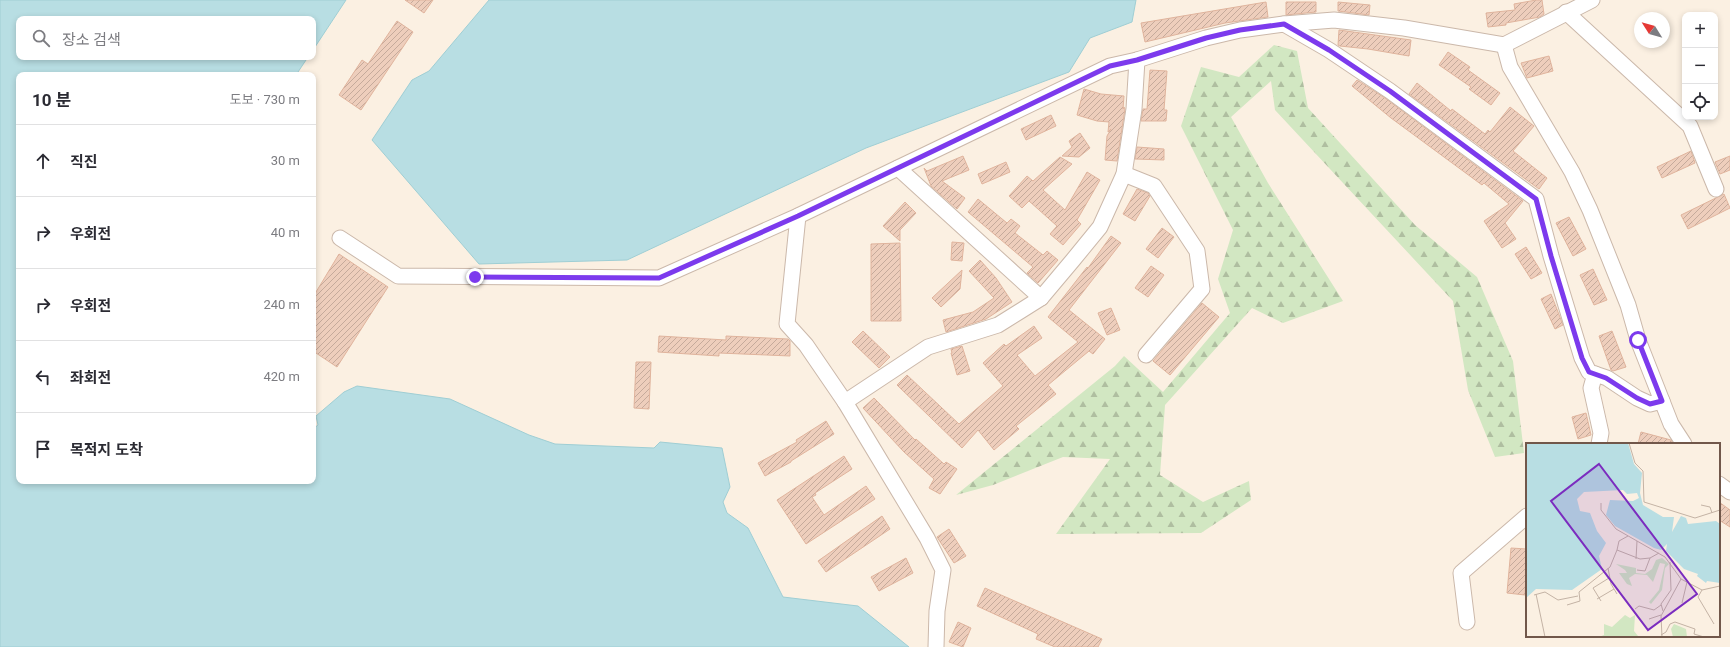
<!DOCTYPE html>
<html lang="ko">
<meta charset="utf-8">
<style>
:root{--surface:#fff;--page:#f7f7f7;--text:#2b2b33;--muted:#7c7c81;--line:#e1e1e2}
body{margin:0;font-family:Roboto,"Noto Sans KR",sans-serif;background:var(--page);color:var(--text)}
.controls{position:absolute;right:12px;top:12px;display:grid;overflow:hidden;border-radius:8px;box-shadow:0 2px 6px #0003}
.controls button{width:36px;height:36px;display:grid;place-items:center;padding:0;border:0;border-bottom:1px solid var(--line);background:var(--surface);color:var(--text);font:20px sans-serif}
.compass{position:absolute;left:1634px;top:12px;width:36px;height:36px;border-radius:50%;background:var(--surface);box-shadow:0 2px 6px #0003;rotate:307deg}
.stop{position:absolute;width:12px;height:12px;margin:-9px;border:3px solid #7c3aed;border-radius:50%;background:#fff}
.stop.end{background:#7c3aed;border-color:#fff;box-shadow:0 1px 4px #0008}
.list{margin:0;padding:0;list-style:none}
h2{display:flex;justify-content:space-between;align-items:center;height:52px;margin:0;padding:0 16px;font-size:17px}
h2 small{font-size:13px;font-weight:400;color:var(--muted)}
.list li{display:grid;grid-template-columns:26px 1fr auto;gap:12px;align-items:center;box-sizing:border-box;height:72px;padding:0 16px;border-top:1px solid var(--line)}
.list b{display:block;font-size:15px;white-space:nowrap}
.list em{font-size:13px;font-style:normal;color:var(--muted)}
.icon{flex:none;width:22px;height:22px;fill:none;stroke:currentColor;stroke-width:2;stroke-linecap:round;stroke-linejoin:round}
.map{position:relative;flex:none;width:1730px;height:647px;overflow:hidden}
.search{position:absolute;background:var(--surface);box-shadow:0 2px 6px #0003;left:16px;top:16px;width:300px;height:44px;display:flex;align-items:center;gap:10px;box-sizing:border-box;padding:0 14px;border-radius:8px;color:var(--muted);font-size:15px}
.panel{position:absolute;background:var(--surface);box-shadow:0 2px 6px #0003;left:16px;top:72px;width:300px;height:412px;border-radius:8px}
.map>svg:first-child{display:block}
</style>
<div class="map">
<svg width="1730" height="647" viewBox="0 0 1730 647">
<defs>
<pattern id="forest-firs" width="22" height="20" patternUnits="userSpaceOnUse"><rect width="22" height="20" fill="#d2e7c2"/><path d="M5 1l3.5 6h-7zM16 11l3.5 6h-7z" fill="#afbea0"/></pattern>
<pattern id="building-hatch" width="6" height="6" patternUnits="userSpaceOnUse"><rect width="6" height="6" fill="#eecebc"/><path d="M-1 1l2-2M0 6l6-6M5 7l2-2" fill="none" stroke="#c5aa9b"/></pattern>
</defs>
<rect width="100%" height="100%" fill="#fbf0e2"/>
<polygon fill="url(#forest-firs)" points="1274,45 1297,51 1308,108 1415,225 1477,277 1513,361 1524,453 1495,457 1468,390 1453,301 1275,110 1271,81 1231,117 1268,183 1343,301 1283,323 1252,308 1165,405 1160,475 1203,502 1249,481 1251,500 1201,533 1056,534 1110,459 1063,457 993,485 956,495 1115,366 1124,356 1163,392 1230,313 1218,279 1233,230 1181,126 1201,67 1239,77"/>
<g fill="#b8dee3" stroke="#9fced4">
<polygon points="0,0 346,0 313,50 313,19 19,19 19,57 308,57 296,75 19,75 19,481 313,481 313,429 318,425 316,416 344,392 357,386 450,399 529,435 555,444 654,448 660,442 722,448 730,487 723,502 727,513 748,528 783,597 858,606 909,647 0,647"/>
<polygon points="489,0 1136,0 1132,22 1090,38 1069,72 866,148 627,260 479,264 372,140 412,80 429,71"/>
</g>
<g fill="url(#building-hatch)" stroke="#e0b49d">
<polygon points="405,0 433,0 424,13"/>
<polygon points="1536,0 1542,0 1544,14 1540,17 1506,23 1506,25 1488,27 1486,13 1515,10 1514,4"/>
<polygon points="1266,2 1268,17 1225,23 1145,42 1141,23"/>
<polygon points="1286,2 1316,2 1316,12 1286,15"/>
<polygon points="1338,2 1370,5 1369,15 1338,11"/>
<polygon points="397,21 413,32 361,110 339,95 362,60 368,64"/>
<polygon points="1339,30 1411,40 1409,56 1368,49 1340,46 1338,45"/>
<polygon points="1448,52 1470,67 1468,70 1500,93 1491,105 1469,89 1471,87 1439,65"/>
<polygon points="1549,56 1553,71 1527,78 1521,63"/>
<polygon points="1150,70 1167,71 1164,110 1167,110 1166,121 1141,121 1143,109 1147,109"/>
<polygon points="1357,80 1385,98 1523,201 1505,223 1516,239 1502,248 1484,221 1509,204 1484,183 1482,185 1391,118 1352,86"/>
<polygon points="1417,83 1451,111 1452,109 1485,134 1488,130 1490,132 1510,107 1534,126 1513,151 1547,178 1539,189 1409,94"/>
<polygon points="1084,89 1101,94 1124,96 1123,109 1124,107 1125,109 1117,161 1105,160 1107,136 1111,129 1108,132 1109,122 1097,121 1077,115"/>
<polygon points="1051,115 1056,126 1026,140 1021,129"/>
<polygon points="1080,133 1090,148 1079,157 1062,156 1072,147 1069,141"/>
<polygon points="1137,147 1164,149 1164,160 1135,159"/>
<polygon points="1691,151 1695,163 1662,178 1657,167"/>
<polygon points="963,156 969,170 942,181 965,198 957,209 931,186 924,168 927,171"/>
<polygon points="1730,156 1730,170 1720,174 1715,162"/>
<polygon points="1060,157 1072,164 1043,190 1065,210 1087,172 1100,180 1077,220 1081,224 1063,245 1050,234 1057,226 1029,201 1022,208 1009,196 1027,176 1033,181"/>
<polygon points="1006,162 1010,172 982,184 978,174"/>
<polygon points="1137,189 1148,193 1150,196 1135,221 1123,214"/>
<polygon points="1724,194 1730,208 1688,229 1681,215"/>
<polygon points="978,199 1007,223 1011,219 1020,226 1015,233 1043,255 1047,251 1058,260 1038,283 1027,273 1033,267 968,212"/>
<polygon points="905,202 916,213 900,230 900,241 883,226"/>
<polygon points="1569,217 1586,249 1573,256 1556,223"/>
<polygon points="1162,228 1174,237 1158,258 1146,249"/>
<polygon points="1111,236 1121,243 1069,310 1105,339 1093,354 1089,351 1048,385 1056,394 1016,426 1019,429 994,450 978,430 962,448 897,385 907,375 959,424 1003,386 983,363 1004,344 1006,346 1034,326 1042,338 1017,355 1035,376 1078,342 1048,317 1087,267 1088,268"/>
<polygon points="952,242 964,243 962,261 951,260"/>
<polygon points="900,243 901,321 871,321 871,244"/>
<polygon points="1526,247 1542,273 1531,279 1515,254"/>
<polygon points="339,254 388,287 337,367 313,351 313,297"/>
<polygon points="980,260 996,278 1012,302 986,319 946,332 943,320 973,312 994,298 969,271"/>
<polygon points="1151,266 1164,275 1148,297 1135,288"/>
<polygon points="1593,269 1607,300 1594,305 1580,275"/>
<polygon points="962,270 960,289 941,307 932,298"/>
<polygon points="1551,294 1563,325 1555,329 1541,299"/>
<polygon points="1202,303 1219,317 1170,375 1153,361"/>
<polygon points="1111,308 1120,330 1107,335 1098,313"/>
<polygon points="863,331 890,357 879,368 852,342"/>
<polygon points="1612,331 1626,367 1613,371 1611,370 1599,336"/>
<polygon points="659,336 726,340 726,336 788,339 790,341 790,356 719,353 719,356 658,352"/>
<polygon points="962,346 970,371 957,375 951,353 952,353 951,349"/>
<polygon points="636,362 651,362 649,409 634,408"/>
<polygon points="874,398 915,440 916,439 944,464 946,462 957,469 940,494 929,488 934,479 904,452 863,408"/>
<polygon points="1586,413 1591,435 1578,439 1572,417"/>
<polygon points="826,421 834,434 791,461 791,462 765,476 758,463 797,442 796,440"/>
<polygon points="1641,432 1671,440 1673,444 1638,444"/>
<polygon points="844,456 852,469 815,493 816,495 812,497 824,515 866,486 875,499 806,544 777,500"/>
<polygon points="1719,502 1730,510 1730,527 1719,520"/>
<polygon points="882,516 890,529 826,572 818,561"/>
<polygon points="949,529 966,556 954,563 937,537"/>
<polygon points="1511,548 1527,549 1525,595 1507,593"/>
<polygon points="906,558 913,573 879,591 871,577"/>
<polygon points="985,588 1102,639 1098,647 1055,647 1036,639 1038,634 977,606"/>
<polygon points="958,622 971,628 963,647 949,642"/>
</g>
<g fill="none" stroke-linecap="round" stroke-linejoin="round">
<g stroke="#cbb8aa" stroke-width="17">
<g id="minor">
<polyline points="1566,12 1690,126 1716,189"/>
<polyline points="1284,24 1329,50 1390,91 1536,199 1551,256 1582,358 1589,372 1607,378 1637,398 1650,404 1662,401"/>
<polyline points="1504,45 1510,67 1572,172 1590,210 1628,305 1638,340 1671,424 1684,444"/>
<polyline points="898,168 1041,298"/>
<polyline points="1124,174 1154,186 1197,251 1202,289 1146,355"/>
<polyline points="798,216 787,324 806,345 845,402"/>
<polyline points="340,238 398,276 659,278 798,216 1110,66 1137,60 1206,38 1240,30 1284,24 1334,20 1404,28 1504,45 1592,0"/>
<polyline points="1595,374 1591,388 1601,433 1599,444"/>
<polyline points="1719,484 1730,492"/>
<polyline points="1467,622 1461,573 1527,516"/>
<polyline points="936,647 937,611 943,570 927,538 845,402 928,347 998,325 1022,310 1041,298 1073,260 1100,227 1124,174 1134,109 1137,60"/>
</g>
</g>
<use href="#minor" stroke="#fff" stroke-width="15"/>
</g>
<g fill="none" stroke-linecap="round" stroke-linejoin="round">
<polyline stroke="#7c3aed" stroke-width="5" points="475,277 659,278 798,216 1110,66 1137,60 1206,38 1240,30 1284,24 1329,50 1390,91 1536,199 1551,256 1582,358 1589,372 1606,378 1637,398 1650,404 1662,401 1638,340"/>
</g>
<g transform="translate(1526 443)">
<rect width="194" height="194" fill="#fbf0e2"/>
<path d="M 136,115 L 143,121 L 139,125 L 136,147 L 125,161 L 123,159 L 133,147 L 139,121 L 134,120 L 127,139 L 121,132 L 109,131 L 103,135 L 106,143 L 101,141 L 93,130 L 101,130 L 99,127 L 90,121 L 110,125 L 110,130 L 119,131 L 126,126 L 130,117 ZM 99,172 L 104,175 L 109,172 L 108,188 L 112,193 L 117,194 L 73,194 L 78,192 L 78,181 L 86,184 ZM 148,181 L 160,186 L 161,194 L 147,194 L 145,186 Z" fill="#d2e7c2"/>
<path d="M 0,0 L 102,0 L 108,21 L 116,30 L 114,50 L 117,62 L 137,74 L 148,74 L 146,89 L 155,73 L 160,75 L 162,81 L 190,78 L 194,81 L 194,140 L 181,138 L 180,140 L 171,133 L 172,131 L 158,126 L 140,108 L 141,101 L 135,107 L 128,105 L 89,83 L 80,72 L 84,57 L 107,58 L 113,55 L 111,50 L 101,51 L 97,47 L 58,49 L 51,56 L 54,68 L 64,70 L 71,88 L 80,100 L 73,113 L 76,126 L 46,147 L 10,146 L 0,155 Z" fill="#b8dee3"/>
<path fill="none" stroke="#c4b3a5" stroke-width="1" d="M 103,0 L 109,20 L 117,28 L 118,59 L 169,75 L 194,67M 75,60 L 75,67 L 90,86 L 139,114 L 155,136 L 176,147 L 194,143M 175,62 L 184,64 L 186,70M 91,107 L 93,98 L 102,93M 110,116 L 111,98M 82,125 L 85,141 L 91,151M 111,127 L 119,128 L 124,115M 176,147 L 172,154 L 188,181M 10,151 L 19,194M 8,152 L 19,149 L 32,157 L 52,153M 71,156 L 88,146M 75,158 L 67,145 L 83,135M 156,160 L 161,139M 41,162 L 54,158 L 53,149 L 84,124 L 91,107 L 114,116 L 124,115 L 133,110M 109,166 L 113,163 L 128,167 L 135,162M 137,168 L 135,161 L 145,147 L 144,119M 123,176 L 135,172M 135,192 L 140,189 L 144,181 L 149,179 L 169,186 L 168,191 L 178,194M 136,194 L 135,173 L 155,136"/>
<path fill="#7b2cbf" fill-opacity="0.15" stroke="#7b2cbf" stroke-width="2" d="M 73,21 L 171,151 L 122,187 L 25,58 Z"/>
<rect width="194" height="194" fill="none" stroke="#71574a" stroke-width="2"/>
</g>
</svg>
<div class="controls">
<button>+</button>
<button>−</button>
<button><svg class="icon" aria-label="locate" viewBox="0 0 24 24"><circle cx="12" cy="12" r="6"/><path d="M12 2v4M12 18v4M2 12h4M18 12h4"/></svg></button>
</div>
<svg class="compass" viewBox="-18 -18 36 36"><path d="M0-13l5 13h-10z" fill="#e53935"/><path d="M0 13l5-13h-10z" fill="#7c7c81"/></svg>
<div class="stop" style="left:1638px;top:340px"></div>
<div class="stop end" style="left:475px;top:277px"></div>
<div class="search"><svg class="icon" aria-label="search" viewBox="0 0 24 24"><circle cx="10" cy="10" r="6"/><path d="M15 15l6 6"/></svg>장소 검색</div>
<section class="panel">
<h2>10 분<small>도보 · 730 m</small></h2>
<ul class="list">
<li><svg class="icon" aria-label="ahead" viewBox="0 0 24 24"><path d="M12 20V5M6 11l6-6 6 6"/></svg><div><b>직진</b></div><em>30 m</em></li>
<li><svg class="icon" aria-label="right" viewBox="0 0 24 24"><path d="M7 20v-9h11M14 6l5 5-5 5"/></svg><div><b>우회전</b></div><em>40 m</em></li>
<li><svg class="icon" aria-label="right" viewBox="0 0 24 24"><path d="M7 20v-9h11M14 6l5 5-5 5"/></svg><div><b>우회전</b></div><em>240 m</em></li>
<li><svg class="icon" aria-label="left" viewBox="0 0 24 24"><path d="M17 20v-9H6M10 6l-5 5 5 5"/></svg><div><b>좌회전</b></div><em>420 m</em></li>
<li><svg class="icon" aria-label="arrive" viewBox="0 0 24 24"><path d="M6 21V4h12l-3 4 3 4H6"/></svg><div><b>목적지 도착</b></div></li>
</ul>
</section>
</div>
